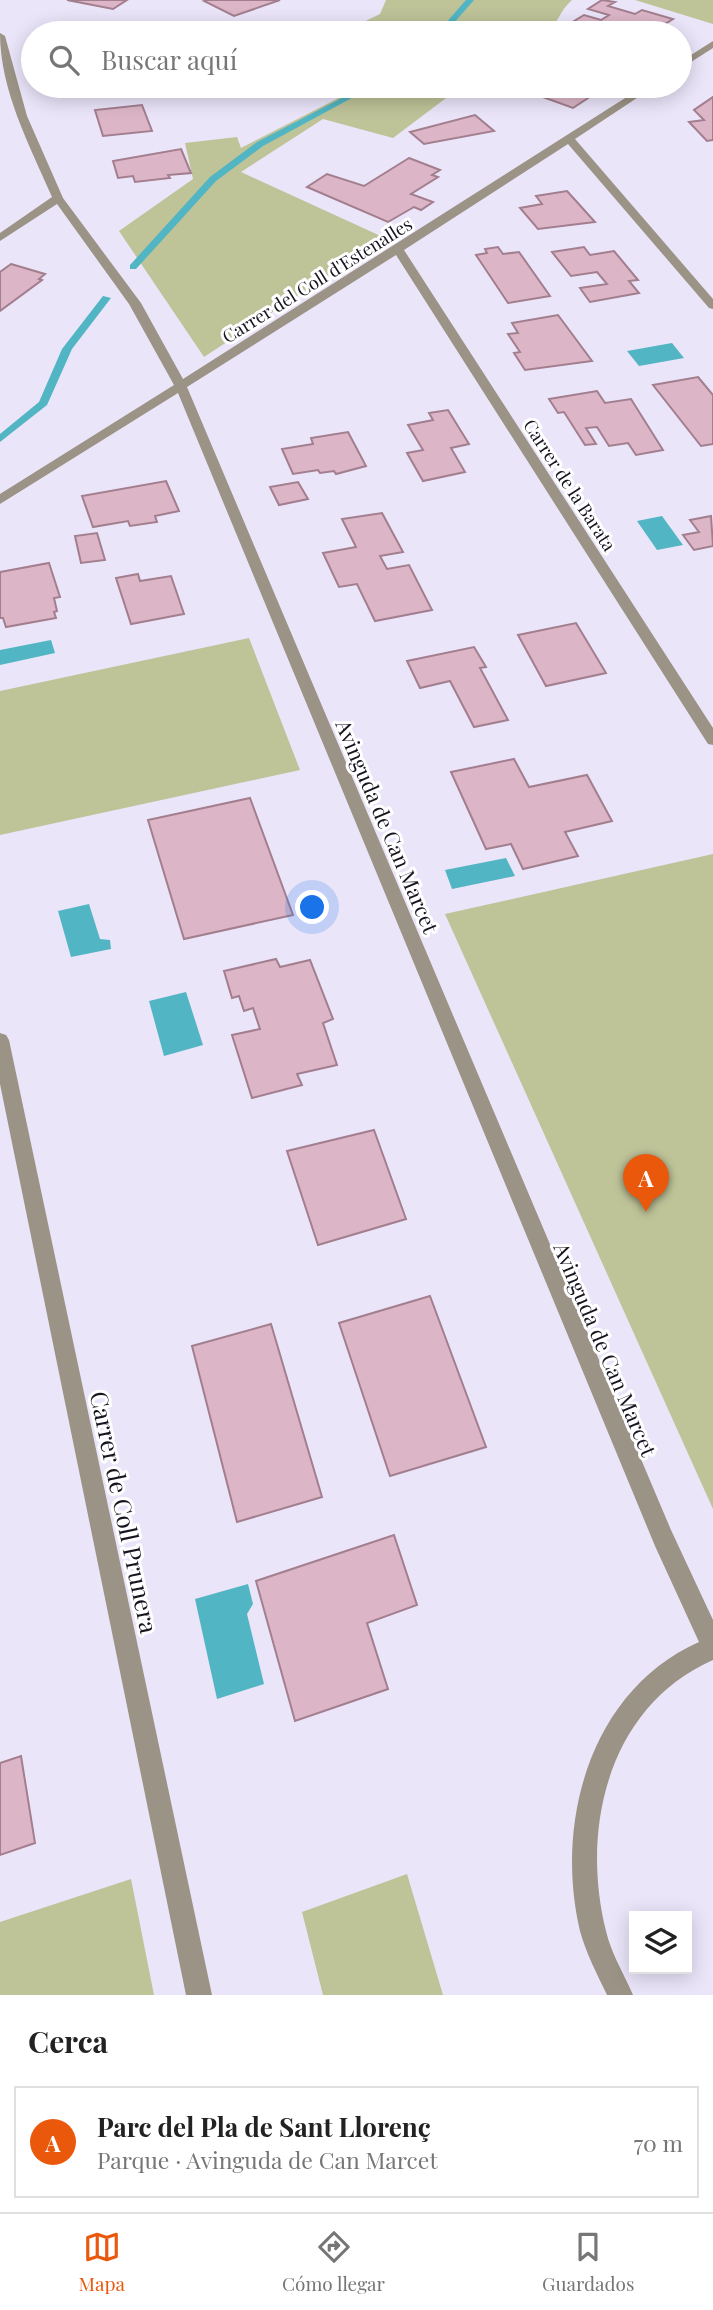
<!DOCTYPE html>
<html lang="es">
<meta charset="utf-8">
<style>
:root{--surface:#fff;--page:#f6f6f6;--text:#222;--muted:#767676;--line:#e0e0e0;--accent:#ea580c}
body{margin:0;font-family:"Playfair Display",serif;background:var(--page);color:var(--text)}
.controls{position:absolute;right:21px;bottom:21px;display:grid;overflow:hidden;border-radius:0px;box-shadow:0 4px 18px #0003}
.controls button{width:63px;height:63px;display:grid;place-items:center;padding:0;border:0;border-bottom:2px solid var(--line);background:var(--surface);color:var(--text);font:35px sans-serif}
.you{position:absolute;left:313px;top:908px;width:24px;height:24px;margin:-18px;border:5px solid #fff;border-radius:50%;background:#1a73e8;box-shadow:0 0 0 10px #1a73e833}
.badge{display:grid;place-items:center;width:46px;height:46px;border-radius:50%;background:var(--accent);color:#fff;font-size:23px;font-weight:700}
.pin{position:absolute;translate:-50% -58px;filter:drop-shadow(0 2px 4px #0008)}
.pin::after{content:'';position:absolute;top:37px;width:24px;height:21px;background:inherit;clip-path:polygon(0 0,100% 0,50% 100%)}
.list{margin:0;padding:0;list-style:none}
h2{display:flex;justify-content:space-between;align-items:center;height:91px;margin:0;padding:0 28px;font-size:30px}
h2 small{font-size:23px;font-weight:400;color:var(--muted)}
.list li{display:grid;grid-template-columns:46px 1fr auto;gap:21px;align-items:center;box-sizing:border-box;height:112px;margin:0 14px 14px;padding:0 14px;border:2px solid var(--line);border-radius:0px}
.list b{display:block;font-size:26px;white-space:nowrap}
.list p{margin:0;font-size:23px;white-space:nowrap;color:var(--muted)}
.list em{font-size:23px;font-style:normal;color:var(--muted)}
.icon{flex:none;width:38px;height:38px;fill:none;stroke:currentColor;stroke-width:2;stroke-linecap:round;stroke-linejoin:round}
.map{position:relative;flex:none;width:713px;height:1995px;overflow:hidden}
.search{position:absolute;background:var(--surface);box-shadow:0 4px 18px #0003;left:21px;right:21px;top:21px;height:77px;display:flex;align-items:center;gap:18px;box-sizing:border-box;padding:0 24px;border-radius:38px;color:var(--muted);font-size:26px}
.sheet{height:217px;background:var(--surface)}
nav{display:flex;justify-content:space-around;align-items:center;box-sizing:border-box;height:98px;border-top:2px solid var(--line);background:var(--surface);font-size:19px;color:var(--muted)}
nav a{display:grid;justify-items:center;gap:4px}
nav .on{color:var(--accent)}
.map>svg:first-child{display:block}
</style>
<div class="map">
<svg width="713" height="1995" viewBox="0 0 713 1995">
<rect width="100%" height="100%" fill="#ebe5fa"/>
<g fill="#bec398">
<path d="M 386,0 L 572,0 C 560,10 558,24 546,33 L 341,33 L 380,14 Z"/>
<polygon points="635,0 713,0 713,24"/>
<polygon points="362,86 462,86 393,138 323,119 241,172 385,238 204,357 119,231 193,179 185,143 237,137 241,148"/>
<polygon points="249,638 300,770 0,835 0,691"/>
<polygon points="713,854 713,1509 445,914"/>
<polygon points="407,1874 443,1995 323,1995 302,1912"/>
<polygon points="131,1879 154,1995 0,1995 0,1922"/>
</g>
<g fill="#52b5c3">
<polygon points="672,343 684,358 639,366 627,351"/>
<polygon points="662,516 683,545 657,550 637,521"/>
<polygon points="51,640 55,653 0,665 0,650"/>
<polygon points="506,858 515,876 452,889 445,870"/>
<polygon points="89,904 100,939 110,940 111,949 71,957 58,911"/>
<polygon points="186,992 203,1045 164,1056 149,1001"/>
<polygon points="248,1584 253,1604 247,1614 264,1684 217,1699 195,1599"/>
</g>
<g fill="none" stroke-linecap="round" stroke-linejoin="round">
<g fill="#52b5c3" fill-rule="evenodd">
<polygon points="466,0 474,0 445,33 437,33"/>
<polygon points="365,86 374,86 263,146 216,181 136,269 130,269 130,265 210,177 257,142"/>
<polygon points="103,296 111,298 72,349 47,405 0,442 0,434 39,402 62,349"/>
</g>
</g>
<g fill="#dcb6c7" stroke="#a27e8e" stroke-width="2">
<polygon points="67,0 127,0 113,9"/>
<polygon points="207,0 280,0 234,16 204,1"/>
<polygon points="602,0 615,2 608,6 635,14 642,10 673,19 660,27 654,26 651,28 655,30 650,33 604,33 571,23 584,15 601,20 609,15 588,9"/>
<polygon points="161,25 162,29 193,27 194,33 80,33"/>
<polygon points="67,86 101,86 102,89 69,92"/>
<polygon points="548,86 560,86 591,96 573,108 537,95"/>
<polygon points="713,97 713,140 707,141 689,122 704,120 694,110"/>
<polygon points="142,105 152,131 103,136 95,110"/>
<polygon points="475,115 494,131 424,144 410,132"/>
<polygon points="181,149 191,173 168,175 170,178 135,182 133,176 118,178 113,161"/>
<polygon points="409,158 440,170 432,175 438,177 411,194 433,202 421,210 414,207 388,222 307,187 327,174 364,186"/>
<polygon points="567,191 595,222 538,229 520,208 542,204 536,196"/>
<polygon points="498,247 503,254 519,252 550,296 508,303 476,255 487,253 485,249"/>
<polygon points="584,247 590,255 614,251 638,280 629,281 639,293 590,302 580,288 607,284 597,272 571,276 552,252"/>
<polygon points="11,264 45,274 39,279 42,280 0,311 0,272"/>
<polygon points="558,315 592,361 525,370 514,353 520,352 508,334 518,333 512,323"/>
<polygon points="698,377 713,395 713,444 701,446 653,385"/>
<polygon points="597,391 605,403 631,399 663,450 636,455 628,443 609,446 597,427 586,428 596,444 585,445 564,412 558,413 549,399"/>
<polygon points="448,410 469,444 451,448 465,472 423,481 407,453 423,450 408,425 433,420 429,413"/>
<polygon points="348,432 366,466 336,474 334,471 320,473 318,470 293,474 282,449 313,444 311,438"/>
<polygon points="166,481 179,511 155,516 157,522 130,526 128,521 93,527 82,496"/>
<polygon points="298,482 308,499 279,505 270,487"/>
<polygon points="382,513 403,552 380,556 387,569 409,565 432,610 375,621 357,584 339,587 323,553 356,547 342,519"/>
<polygon points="711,516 713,546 694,550 683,535 699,532 690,520"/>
<polygon points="97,533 105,560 81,563 75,536"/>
<polygon points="49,563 60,597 54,598 57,611 54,612 56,618 6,627 3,618 0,618 0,572"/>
<polygon points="138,574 140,581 171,576 184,614 131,624 116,578"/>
<polygon points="576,623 606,673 546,686 518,635"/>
<polygon points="474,647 486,667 480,668 508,720 474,727 450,681 420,688 407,661"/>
<polygon points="514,759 529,787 587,775 612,821 565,832 578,856 523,869 511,844 486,849 451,772"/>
<polygon points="250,798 293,915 184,939 148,820"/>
<polygon points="276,959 280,967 310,960 333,1019 323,1023 337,1065 297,1074 302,1085 252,1098 232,1035 260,1029 253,1008 244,1011 239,996 232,998 224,971"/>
<polygon points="374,1130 406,1219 318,1245 287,1151"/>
<polygon points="430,1296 486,1447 390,1476 339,1323"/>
<polygon points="271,1324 322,1497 237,1522 192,1346"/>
<polygon points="394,1535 417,1605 367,1623 388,1689 295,1721 256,1581"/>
<polygon points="21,1756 35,1843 0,1855 0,1763"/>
</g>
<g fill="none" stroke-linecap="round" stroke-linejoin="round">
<g fill="#9b9385" fill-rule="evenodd">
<path d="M 0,33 L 5,36 L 27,116 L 63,198 L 141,303 L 183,379 L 644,86 L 655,86 L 575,139 L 713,299 L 713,309 L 709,308 L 568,144 L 404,250 L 713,728 L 713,745 L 708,744 L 396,255 L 187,387 L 671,1530 L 713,1620 L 713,1660 C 609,1706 580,1827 606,1931 C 611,1953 624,1974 633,1995 L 607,1995 C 597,1974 586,1953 580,1931 C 554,1821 591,1690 699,1642 L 655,1546 L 178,393 L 0,504 L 0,494 L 174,385 L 129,304 L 57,204 L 0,241 L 0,233 L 52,197 C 30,146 0,91 0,33 Z"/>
<polygon points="713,41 713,48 680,69 680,62"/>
<polygon points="0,1033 6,1035 9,1040 212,1995 186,1995 0,1084"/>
</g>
</g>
<g text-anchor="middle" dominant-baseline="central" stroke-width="6" stroke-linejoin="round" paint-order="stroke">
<g font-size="18" fill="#17131f" stroke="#fff">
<text transform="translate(317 280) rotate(-32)">Carrer del Coll d'Estenalles</text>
<text transform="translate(570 485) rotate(57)">Carrer de la Barata</text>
</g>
<g font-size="21" fill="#17131f" stroke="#fff">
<text transform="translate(388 826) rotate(67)">Avinguda de Can Marcet</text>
<text transform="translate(606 1349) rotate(67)">Avinguda de Can Marcet</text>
</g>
<g font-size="24" fill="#17131f" stroke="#fff">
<text transform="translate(125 1512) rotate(78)">Carrer de Coll Prunera</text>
</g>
</g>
</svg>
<div class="controls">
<button><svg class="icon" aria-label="layers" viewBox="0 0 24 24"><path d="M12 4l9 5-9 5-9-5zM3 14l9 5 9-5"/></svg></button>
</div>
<div class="you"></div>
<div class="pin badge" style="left:646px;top:1212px">A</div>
<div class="search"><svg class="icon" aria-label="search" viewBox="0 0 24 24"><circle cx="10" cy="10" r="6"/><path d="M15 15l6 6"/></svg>Buscar aquí</div>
</div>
<section class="sheet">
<h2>Cerca<small></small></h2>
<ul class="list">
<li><span class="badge">A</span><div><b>Parc del Pla de Sant Llorenç</b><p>Parque · Avinguda de Can Marcet</p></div><em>70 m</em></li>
</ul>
</section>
<nav>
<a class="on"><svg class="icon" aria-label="map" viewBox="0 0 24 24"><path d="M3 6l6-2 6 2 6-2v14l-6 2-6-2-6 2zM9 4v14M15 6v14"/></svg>Mapa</a>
<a><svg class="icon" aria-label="directions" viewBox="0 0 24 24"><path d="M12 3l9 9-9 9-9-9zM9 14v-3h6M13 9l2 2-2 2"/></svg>Cómo llegar</a>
<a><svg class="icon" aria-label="saved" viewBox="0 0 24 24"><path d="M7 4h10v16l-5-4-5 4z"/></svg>Guardados</a>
</nav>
